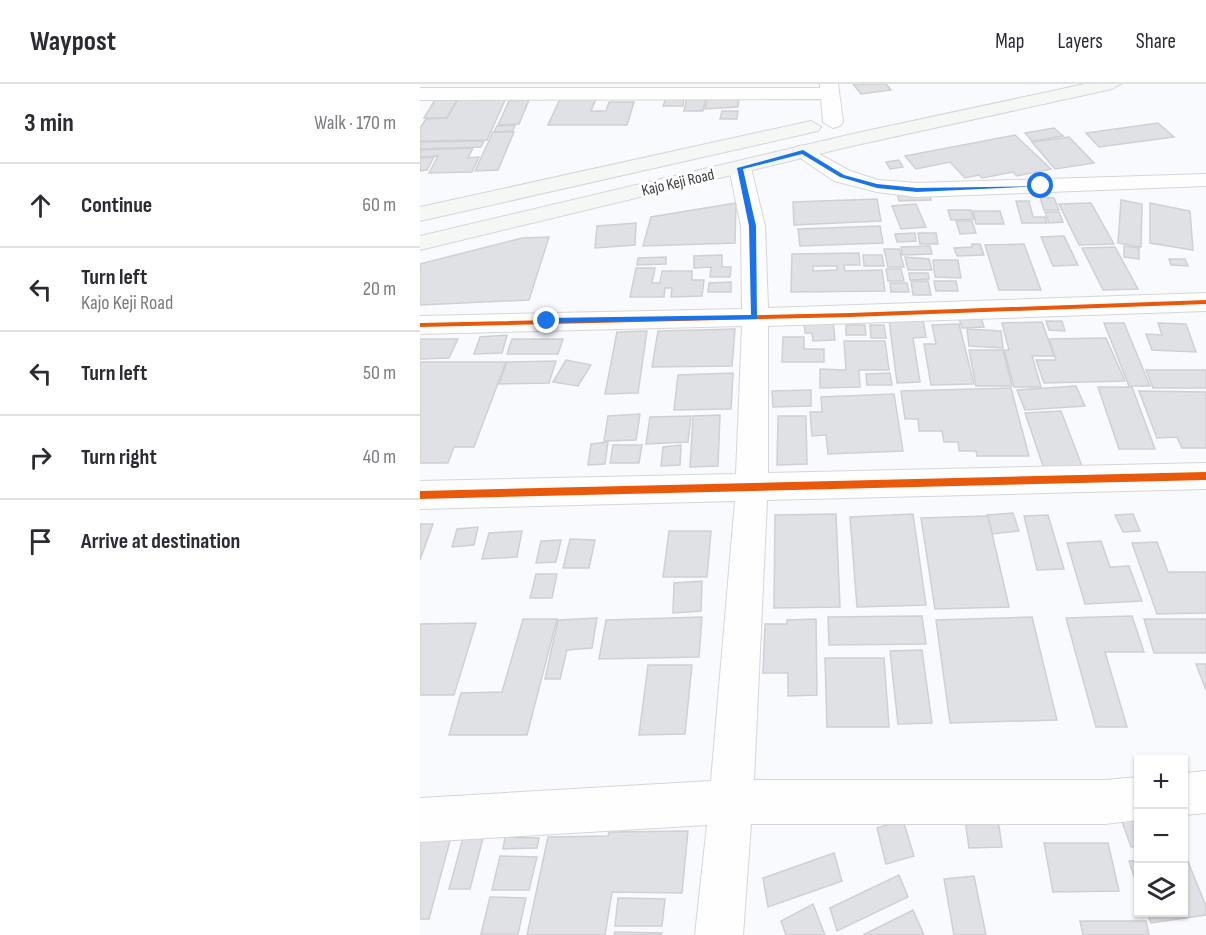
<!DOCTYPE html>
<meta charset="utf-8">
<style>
:root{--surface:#fff;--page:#f7f7f7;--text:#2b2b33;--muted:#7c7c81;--line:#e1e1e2}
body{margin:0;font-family:"Sofia Sans Condensed",sans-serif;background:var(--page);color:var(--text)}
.controls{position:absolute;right:18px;bottom:18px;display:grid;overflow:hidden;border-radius:0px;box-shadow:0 2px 4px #0004}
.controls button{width:54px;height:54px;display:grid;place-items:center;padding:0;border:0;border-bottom:2px solid var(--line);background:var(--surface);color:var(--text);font:30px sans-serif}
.stop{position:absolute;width:18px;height:18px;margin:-14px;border:4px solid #1a73e8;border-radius:50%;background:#fff}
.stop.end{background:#1a73e8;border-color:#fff;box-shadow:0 2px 6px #0008}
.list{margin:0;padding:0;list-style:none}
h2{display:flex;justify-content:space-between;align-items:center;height:78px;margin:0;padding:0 24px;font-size:26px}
h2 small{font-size:20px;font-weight:400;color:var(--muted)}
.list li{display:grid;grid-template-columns:39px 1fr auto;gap:18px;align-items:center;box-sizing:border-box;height:84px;padding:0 24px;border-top:2px solid var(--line)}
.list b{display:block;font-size:22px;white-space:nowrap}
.list p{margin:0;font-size:20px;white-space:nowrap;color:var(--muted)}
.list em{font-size:20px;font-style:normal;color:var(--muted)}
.icon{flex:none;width:33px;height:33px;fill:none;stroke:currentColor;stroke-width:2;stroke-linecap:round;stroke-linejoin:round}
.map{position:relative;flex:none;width:786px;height:851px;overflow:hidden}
header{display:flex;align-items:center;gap:36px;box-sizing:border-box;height:84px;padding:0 30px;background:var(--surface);border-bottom:2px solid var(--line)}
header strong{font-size:28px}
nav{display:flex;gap:33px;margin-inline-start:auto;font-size:21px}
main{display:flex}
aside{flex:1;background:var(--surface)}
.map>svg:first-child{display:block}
</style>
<header>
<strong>Waypost</strong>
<nav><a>Map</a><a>Layers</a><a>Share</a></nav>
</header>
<main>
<aside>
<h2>3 min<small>Walk · 170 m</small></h2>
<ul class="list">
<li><svg class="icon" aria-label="ahead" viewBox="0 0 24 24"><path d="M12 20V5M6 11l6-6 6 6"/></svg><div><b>Continue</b></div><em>60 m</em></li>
<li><svg class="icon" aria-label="left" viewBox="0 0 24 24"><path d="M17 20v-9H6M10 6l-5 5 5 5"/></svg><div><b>Turn left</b><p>Kajo Keji Road</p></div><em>20 m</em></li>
<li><svg class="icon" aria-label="left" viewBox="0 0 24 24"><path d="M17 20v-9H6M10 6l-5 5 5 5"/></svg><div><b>Turn left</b></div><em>50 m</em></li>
<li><svg class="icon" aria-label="right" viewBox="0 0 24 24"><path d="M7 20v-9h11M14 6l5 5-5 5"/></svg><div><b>Turn right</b></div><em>40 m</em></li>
<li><svg class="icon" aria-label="arrive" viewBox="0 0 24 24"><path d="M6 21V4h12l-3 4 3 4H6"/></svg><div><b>Arrive at destination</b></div></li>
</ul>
</aside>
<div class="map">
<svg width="786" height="851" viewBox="0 0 786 851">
<rect width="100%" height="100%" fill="#f9fafe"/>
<g fill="#e0e1e5" stroke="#d0d0d4" stroke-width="1.5" fill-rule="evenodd">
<polygon points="433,0 466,0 471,6 441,10"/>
<polygon points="288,12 319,12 318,23 285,25"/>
<polygon points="267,13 286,13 283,27 264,27"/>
<polygon points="16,14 38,14 27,34 4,34"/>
<polygon points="86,14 67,56 0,57 0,44 6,35 27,34 38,15"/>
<polygon points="246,14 264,14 263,22 243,22"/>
<polygon points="140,15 176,15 171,27 186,27 189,18 214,18 207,41 128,41"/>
<polygon points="109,16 99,40 78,41 89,17"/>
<polygon points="302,27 318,27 317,35 300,35"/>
<polygon points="738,39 754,53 679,63 666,49"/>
<polygon points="95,41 93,47 74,48 77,42"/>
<polygon points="634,44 643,52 612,57 605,49"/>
<polygon points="73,48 94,48 78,86 55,87"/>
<polygon points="595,51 631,85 597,92 593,88 562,94 559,91 545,94 530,78 496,85 485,72"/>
<polygon points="649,53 674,79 635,85 612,58"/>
<polygon points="64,57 61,63 0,65 0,58"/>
<polygon points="53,64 48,74 59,73 52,88 9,89 18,72 0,73 0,66"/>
<polygon points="14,73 7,86 0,87 0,74"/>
<polygon points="479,76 483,83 470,85 466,78"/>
<polygon points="509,107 511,116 479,117 477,108"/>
<polygon points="620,113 634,114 639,126 624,126"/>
<polygon points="457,115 461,137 374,141 373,118"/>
<polygon points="701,116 722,120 721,163 698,159"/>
<polygon points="596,117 609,117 613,133 625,133 627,139 602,139"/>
<polygon points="316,119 315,159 223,162 231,133"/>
<polygon points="671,119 694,160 659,161 639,120"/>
<polygon points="730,119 770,127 773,166 730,159"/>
<polygon points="496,120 506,143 481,145 472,122"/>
<polygon points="528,126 551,126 554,135 531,136"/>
<polygon points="553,127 580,127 584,140 556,140"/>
<polygon points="625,128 639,128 643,138 629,139"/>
<polygon points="536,137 552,137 556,149 540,150"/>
<polygon points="216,139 215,161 175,164 177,142"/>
<polygon points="460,142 463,159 380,162 378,145"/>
<polygon points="495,149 496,157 477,158 475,150"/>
<polygon points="498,149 516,149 518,160 500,160"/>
<polygon points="644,152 658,181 633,182 621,153"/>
<polygon points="129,153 109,216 0,221 0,180 102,154"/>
<polygon points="552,160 560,160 564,171 537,172 534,164 552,163"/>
<polygon points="604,160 621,206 579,206 565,161"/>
<polygon points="510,162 512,170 482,171 481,163"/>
<polygon points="704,162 719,164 719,175 704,173"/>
<polygon points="695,163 718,205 683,206 662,164"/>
<polygon points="464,165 479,165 484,183 468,183"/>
<path d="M 439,169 L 440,181 L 424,181 L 425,187 L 462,186 L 465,207 L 371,208 L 372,170 ZM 393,182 L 417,182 L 417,186 L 393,187 Z"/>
<polygon points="302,171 302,183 311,183 310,193 290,193 291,183 274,184 274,172"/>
<polygon points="443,171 462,171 464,182 444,182"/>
<polygon points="246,173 246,180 217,181 218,174"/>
<polygon points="485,173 509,175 512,186 488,186"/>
<polygon points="749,175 765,175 768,182 751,181"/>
<polygon points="513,176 538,176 541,194 515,193"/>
<polygon points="216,184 235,184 232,199 240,199 242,187 272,187 272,196 284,196 282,212 251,213 252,204 245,204 244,213 210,213"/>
<polygon points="466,185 481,185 484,197 468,197"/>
<polygon points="489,189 508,189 509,195 490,196"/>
<polygon points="491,197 508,197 511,211 493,211"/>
<polygon points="514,197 536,197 538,207 516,207"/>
<polygon points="311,198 311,208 288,208 289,199"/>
<polygon points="470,199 487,199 489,208 471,208"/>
<polygon points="538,231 560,231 564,243 542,244"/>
<polygon points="503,235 506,253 493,254 500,298 477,299 469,236"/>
<polygon points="413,236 415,256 393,257 392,249 385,249 384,238"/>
<polygon points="626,237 642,237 645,247 629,246"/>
<polygon points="622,238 634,272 612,272 621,303 594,303 584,266 589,266 582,239"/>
<polygon points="684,239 704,239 730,302 709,302"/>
<polygon points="738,239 766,240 776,268 732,266 726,250 742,251"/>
<polygon points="539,240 554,300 511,301 504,260 516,260 512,241"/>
<polygon points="426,241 445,241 446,251 426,251"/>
<polygon points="450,241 464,241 466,254 451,254"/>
<polygon points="315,245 312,282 232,283 238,247"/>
<polygon points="547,245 581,247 583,264 549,262"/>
<polygon points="227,247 218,309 185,310 197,248"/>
<polygon points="87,251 82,269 54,270 60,253"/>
<polygon points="363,253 384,253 384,265 404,265 404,278 362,278"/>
<polygon points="686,254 705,297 624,299 616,276 636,276 629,255"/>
<polygon points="0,255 38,255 29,274 0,275"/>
<polygon points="92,255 143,255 138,270 87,270"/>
<polygon points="424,257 465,257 469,286 439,286 440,303 400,304 400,285 426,286"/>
<polygon points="549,266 583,266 592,302 556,302"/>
<polygon points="146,276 171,281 158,302 133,298"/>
<polygon points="136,277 129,299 79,300 87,278"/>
<polygon points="0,278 86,278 54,363 34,363 28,379 0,379"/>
<polygon points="726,286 786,286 786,304 733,304"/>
<polygon points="313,289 311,325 254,326 258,291"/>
<polygon points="470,289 472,301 447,301 446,290"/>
<polygon points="656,302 665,322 605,326 597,306"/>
<polygon points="678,303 712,303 735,365 699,365"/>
<polygon points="591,304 609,372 557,372 556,367 539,367 538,358 524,358 522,347 499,347 498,335 485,335 481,307"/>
<polygon points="391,306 391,322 353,323 352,307"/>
<polygon points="719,307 786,308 786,364 762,364 757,353 737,354"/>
<polygon points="474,310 483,367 408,370 406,351 392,352 390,328 402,328 401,313"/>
<polygon points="641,327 662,382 624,385 605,329"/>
<polygon points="220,330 216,356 184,357 188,332"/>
<polygon points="300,331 298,382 270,383 273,332"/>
<polygon points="271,332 268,358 226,360 230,333"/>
<polygon points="358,332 386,332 387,380 357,381"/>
<polygon points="188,358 185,380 168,381 171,360"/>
<polygon points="193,361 222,361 219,379 190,379"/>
<polygon points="261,361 260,381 241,382 243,363"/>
<polygon points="593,429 599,447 572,450 567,431"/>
<polygon points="416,430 420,523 354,524 355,431"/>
<polygon points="493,430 506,521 437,523 430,433"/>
<polygon points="713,430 720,447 703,448 695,431"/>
<polygon points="628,431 644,485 617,486 604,432"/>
<polygon points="568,432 589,523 515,525 501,434"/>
<polygon points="0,440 13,440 0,476"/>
<polygon points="58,443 54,461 32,463 37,445"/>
<polygon points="102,447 97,473 62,475 69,449"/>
<polygon points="249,447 291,447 287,493 243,493"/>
<polygon points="150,455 175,456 169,484 143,484"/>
<polygon points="141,456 136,478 116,479 121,457"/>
<polygon points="681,457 690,483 709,482 722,517 665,520 647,459"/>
<polygon points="737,458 748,488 786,488 786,529 737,530 712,459"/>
<polygon points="116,490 137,490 132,514 110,514"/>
<polygon points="282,497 281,527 253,529 254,499"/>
<polygon points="502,532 506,560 409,561 408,533"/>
<polygon points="712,532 724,568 685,568 707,643 676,643 646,534"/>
<polygon points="282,533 279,573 179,575 186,536"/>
<polygon points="612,533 637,636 530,639 516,536"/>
<polygon points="177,534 172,564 147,566 140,595 125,595 138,536"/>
<polygon points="103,535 137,535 107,651 29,651 41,609 82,608"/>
<polygon points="396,535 397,611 368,612 368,589 343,589 345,540 367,540 367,536"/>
<polygon points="724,535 786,535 786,569 734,569"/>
<polygon points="56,539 34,611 0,611 0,540"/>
<polygon points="502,566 512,639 478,640 470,567"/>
<polygon points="405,574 464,574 469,643 407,643"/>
<polygon points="776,580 786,580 786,606"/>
<polygon points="228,581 272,581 265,650 219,651"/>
<polygon points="718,720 718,762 711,763 697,723"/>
<polygon points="544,728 577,728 582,763 549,764"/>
<polygon points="483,736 494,772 466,780 457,744"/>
<polygon points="268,747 262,809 192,808 185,851 107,851 128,753 188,752 189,748"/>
<polygon points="31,753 9,835 0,835 0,754"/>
<polygon points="85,753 119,754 117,764 83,765"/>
<polygon points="43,754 63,754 50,805 29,805"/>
<polygon points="624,759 688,759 699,807 633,808"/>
<polygon points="764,768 786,822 786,831 731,839 727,828 764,828"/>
<polygon points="414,769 422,797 348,823 343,794"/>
<polygon points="80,772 117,773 109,806 72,806"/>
<polygon points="718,776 718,804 709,777"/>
<polygon points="479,791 488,813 417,847 410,824"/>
<polygon points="554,792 566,851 534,851 524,795"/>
<polygon points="70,813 106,814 98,850 61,850"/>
<polygon points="198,814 245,815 242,842 195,842"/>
<polygon points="393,820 405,851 366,851 361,837"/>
<polygon points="493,826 504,851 443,851"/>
<polygon points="660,837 726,837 729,851 663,851"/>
<polygon points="195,848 242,849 241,851 194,851"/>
</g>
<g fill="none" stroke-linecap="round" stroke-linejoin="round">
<g stroke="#d5d6da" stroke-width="2">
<g id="street">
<polygon points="400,0 418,0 423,38 420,42 413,44 403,38 401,15 0,16 0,4 400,4"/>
<polygon points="383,61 430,87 458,96 497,99 786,90 786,102 497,113 457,108 414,97 376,71 373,67 376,63"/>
<polygon points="320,78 327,80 331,84 345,142 348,224 786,209 786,227 348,242 348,389 786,379 786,405 347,416 334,696 685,696 718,693 718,736 685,740 331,740 323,851 275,851 287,741 0,758 0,714 291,697 315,417 0,425 0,397 316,390 322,242 0,250 0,232 322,225 321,142 309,84 313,80"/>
<polygon points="786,687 786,729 764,731 764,689"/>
</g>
</g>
<g stroke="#d5d6da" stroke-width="2">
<g id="secondary">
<polygon points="665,0 701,0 692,5 432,62 0,166 0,152 432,50"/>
<polygon points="391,37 401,43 398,47 0,137 0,123"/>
</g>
</g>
<use href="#street" fill="#fefeff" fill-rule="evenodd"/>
<use href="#secondary" fill="#f5f7f5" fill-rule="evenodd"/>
<g stroke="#fff" stroke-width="4">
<g id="cycleway">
<polygon points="786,216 786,220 430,233 0,243 0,239 430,229"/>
<polygon points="786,388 786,396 0,415 0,407"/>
</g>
</g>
<use href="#cycleway" fill="#e8590c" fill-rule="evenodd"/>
</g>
<polygon fill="#1a73e8" points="383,66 424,91 457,100 497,104 624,102 497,108 457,104 420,93 382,70 323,85 336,142 337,235 125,239 127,234 331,231 329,142 317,84"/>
<g text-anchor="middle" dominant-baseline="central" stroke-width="6" stroke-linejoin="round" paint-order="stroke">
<g font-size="16" fill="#3c3d40" stroke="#fff">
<text transform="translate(258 99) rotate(-13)">Kajo Keji Road</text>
</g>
</g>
</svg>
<div class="controls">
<button>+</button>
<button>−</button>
<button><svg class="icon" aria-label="layers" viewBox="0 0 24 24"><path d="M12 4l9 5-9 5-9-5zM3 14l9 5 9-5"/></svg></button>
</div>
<div class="stop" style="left:621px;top:102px"></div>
<div class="stop end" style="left:127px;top:237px"></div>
</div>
</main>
